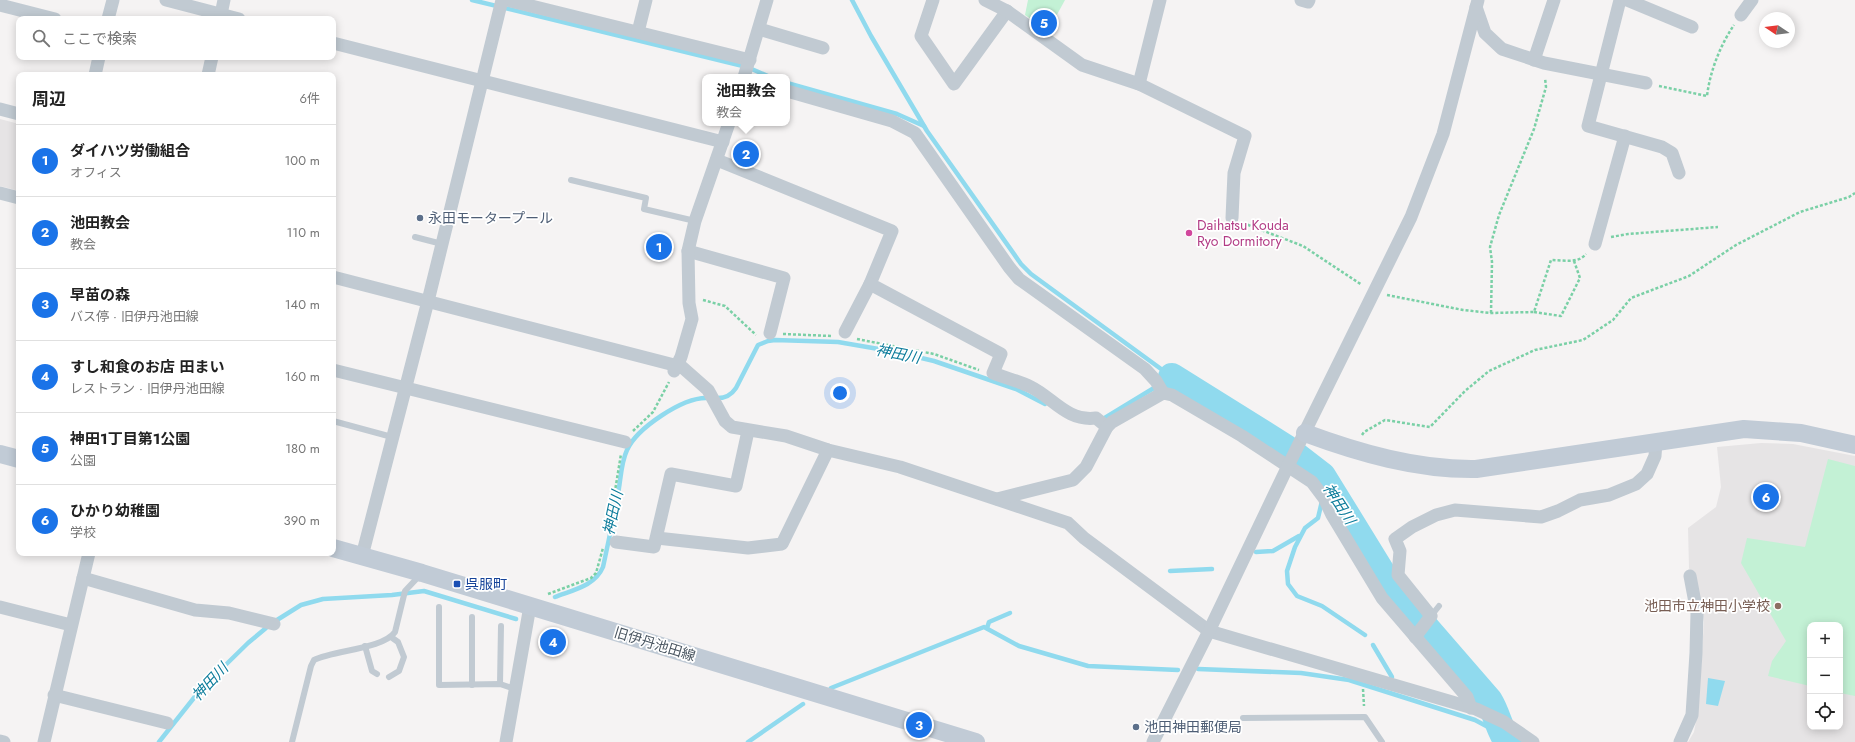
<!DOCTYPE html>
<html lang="ja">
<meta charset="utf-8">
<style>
:root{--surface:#fff;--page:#f6f6f6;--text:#222;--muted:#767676;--line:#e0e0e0;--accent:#1a73e8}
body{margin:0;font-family:Jost,"Noto Sans JP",sans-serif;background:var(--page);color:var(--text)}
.controls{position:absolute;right:12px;bottom:12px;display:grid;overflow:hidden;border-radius:8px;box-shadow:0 2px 10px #0003}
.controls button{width:36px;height:36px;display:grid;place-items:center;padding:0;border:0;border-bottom:1px solid var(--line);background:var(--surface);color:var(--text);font:20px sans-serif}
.compass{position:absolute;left:1759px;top:12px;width:36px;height:36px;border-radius:50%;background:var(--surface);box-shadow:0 2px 10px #0003;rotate:283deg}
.you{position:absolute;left:840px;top:393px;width:14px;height:14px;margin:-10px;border:3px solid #fff;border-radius:50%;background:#1a73e8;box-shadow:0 0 0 6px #1a73e833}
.badge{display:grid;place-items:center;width:26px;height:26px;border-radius:50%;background:var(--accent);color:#fff;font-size:13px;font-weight:700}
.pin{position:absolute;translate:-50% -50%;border:2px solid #fff;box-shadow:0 1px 4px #0006}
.popup{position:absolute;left:702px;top:74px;width:88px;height:52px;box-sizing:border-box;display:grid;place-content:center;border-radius:8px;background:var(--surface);filter:drop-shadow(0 1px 3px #0005);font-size:13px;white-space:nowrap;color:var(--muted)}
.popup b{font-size:15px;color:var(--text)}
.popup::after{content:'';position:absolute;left:50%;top:100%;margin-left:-8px;border:8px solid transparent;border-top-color:var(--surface)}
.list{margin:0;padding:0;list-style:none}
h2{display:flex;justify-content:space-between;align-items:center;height:52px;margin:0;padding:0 16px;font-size:17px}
h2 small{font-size:13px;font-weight:400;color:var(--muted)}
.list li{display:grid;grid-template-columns:26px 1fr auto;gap:12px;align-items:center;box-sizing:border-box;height:72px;padding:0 16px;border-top:1px solid var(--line)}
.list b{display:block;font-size:15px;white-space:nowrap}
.list p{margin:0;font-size:13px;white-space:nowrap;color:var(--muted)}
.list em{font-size:13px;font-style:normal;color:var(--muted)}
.icon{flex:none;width:22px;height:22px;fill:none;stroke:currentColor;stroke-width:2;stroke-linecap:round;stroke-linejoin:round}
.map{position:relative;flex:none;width:1855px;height:742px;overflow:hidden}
.search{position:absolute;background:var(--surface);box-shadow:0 2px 10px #0003;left:16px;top:16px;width:320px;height:44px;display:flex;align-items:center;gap:10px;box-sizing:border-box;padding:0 14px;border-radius:8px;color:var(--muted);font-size:15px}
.panel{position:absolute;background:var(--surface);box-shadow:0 2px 10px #0003;left:16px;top:72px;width:320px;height:484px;border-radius:8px}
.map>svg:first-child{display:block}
</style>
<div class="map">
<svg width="1855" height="742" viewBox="0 0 1855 742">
<rect width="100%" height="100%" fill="#f5f3f3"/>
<g fill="#e6e4e5" fill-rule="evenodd">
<polygon points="0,119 19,124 19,191 0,186"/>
<path d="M 1761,443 L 1793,444 L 1855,456 L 1855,742 L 1688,742 L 1694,732 L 1698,711 L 1704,622 L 1698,589 L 1689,568 L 1688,528 L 1716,507 L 1721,487 L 1717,447 ZM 1810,625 L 1840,625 L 1840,727 L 1810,727 Z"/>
</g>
<g fill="#c3f1d5">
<polygon points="1028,0 1065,0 1048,31 1025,15"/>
<polygon points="1828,459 1855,466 1855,696 1840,693 1840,625 1810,625 1810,686 1768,676 1772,661 1786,641 1741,563 1747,538 1805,547"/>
</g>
<polygon fill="#90daee" points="1708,678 1725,681 1718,706 1706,704"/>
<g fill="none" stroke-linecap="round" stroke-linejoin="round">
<g stroke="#90daee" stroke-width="4.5">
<polyline points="472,0 747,67 770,77"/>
<polyline points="852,0 871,36 927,131 1021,264 1031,274 1172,377 1103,419"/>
<polyline points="787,83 897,114 924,126"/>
<path d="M 718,398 C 727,398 732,394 736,388 L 758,345 L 768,341 L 775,340 L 838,342 L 896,352 L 934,361 L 1016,389 L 1045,404"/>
<polyline points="1324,492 1326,482"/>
<polyline points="1322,501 1318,518 1305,528 1295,547 1287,571 1288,584 1297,596 1322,606 1365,635"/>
<polyline points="1256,552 1273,551 1299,536"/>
<polyline points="1170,571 1212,569"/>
<path d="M 555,597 C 573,590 595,586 603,567 C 608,544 613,521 617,498 C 621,483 620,465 627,450 C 637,428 682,398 706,398"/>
<polyline points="277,620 301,605 323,599 392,595 424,591 516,619"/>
<polyline points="987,628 989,622 1010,613"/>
<polyline points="1373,645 1392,677"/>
<polyline points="1198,669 1301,673 1349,680 1475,720 1503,735"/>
<polyline points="831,688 984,627 1019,646 1088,666 1178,670"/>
<polyline points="159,742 201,689 248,643 266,628"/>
<polyline points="748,742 803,704"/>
</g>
<path stroke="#90daee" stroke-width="28" d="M 1172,377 L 1287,449 L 1322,476 L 1391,588 L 1489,701 C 1497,714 1499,729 1508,742"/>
<g stroke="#7ad0a6" stroke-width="2.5" stroke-dasharray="3 2" stroke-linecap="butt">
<path d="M 1659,86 L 1707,96 C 1710,71 1720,46 1734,25"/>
<polyline points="1243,223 1303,246 1362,285"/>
<polyline points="1611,237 1628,234 1718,227"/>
<path d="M 1387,295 L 1463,310 L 1491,313 L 1534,312 L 1551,260 C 1563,260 1578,264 1586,254"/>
<polyline points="703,300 725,306 756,335"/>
<polyline points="1534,312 1561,316 1580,278 1574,261"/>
<polyline points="1491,313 1492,262 1490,247 1499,215 1534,129 1546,87 1545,78"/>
<polyline points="783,334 832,336"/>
<polyline points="857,339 934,354 979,370"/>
<polyline points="633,431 653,412 669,382"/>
<polyline points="1362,435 1364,432 1385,420 1430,427 1465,391 1489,371 1535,350 1583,340 1613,320 1631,298 1689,276 1736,245 1800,212 1849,197 1855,193"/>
<polyline points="606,532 614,497 621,454"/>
<polyline points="548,594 591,578 596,573 603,548"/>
<polyline points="1363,689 1364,706"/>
</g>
<g stroke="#c1cad2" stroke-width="6">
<polyline points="571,180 646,198 644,209 695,221"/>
<polyline points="415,237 442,244"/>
<polyline points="333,421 392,437"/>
<polyline points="439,607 439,685 500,684 515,689"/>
<polyline points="1431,616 1439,606"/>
<polyline points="472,617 472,685"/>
<polyline points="365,646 372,671 377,674"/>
<polyline points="389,677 399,671 404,657 398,642 391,637"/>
<polyline points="500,684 501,626"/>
<polyline points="1243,718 1365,717 1382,742"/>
<path d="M 292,742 L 311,666 L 314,660 C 334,650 383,649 395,632 L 405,591 L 421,574"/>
</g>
<g stroke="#c1cad2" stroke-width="13">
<polyline points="166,0 239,19"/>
<polyline points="507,0 750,60"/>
<polyline points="933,0 921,36 954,84 1007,11"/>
<polyline points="985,0 1007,11 1082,65 1139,84 1245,136 1234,173 1232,218"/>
<polyline points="1301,0 1308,2 1309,0"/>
<polyline points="1620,0 1588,126 1662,147 1672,153 1679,173"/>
<polyline points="1627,0 1692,27"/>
<polyline points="0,5 55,19"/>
<polyline points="1476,7 1485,33 1502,49 1544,63 1646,83"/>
<polyline points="1741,15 1752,0"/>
<polyline points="108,19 113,0"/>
<polyline points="220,19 224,0"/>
<polyline points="759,29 823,48"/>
<polyline points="638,32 646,0"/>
<polyline points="333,43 723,142"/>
<polyline points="1534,60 1554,0"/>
<polyline points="95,75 99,57"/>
<polyline points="208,75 212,57"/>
<polyline points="744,77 767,0"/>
<polyline points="1139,84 1160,0"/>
<polyline points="787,91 892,121 915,133 1009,267 1019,279 1145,369 1156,381 1163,393"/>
<polyline points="0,109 19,114"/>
<path d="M 717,160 L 892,231 L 870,284 L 1001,354 L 993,373 C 1005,378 1019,381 1031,387 C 1052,397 1067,422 1096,418 L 1107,427"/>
<polyline points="0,193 19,198"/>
<polyline points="1595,244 1625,136"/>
<polyline points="688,251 784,278 770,333"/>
<polyline points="333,277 682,367 708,390 725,421 732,427 786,436 828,450 900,467 1068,523 1084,538 1209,631 1476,709 1504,722 1533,742"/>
<polyline points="845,332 870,284"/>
<polyline points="333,370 625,442"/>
<polyline points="674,371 681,357 692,319 689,303 688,251 695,221 729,123"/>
<polyline points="997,499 1073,480 1086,467 1107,427 1112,422 1163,393 1172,395 1242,436 1312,482 1324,498 1332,515 1382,598 1467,697 1471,708"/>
<polyline points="657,538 748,548 782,544 828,450"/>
<polyline points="616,542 654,547 671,474 736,486 748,431"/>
<polyline points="362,556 428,301 502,0"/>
<polyline points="83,578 195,610 229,613 274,624"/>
<polyline points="0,607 71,625"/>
<polyline points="1415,637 1431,616 1398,575 1400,551 1395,539 1412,527 1436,515 1455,510 1541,517 1558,511 1580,500 1609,495 1636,484 1647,474 1655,456 1656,442"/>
<polyline points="54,695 167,723"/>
<polyline points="0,741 4,742"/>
<polyline points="44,742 89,553"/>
<polyline points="506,742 530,606"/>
<polyline points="1153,742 1209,631 1288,466 1411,217 1443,134 1478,0"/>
<polyline points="1680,742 1692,715 1696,653 1697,613 1690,576"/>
</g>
<g stroke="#c1cbd6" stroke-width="18">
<path d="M 1305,433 C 1359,453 1418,470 1476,469 L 1744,429 L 1801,433 L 1855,445"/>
<polyline points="0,454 19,459"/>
<polyline points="333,548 422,573 976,742"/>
</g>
</g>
<g fill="#5c6f8a" stroke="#fff" stroke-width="1.5">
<circle cx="420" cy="218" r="4"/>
<circle cx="1136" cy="727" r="4"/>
</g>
<circle fill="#d1479c" stroke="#fff" stroke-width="1.5" cx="1189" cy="233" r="4"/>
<rect fill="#1a4fb4" stroke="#fff" stroke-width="1.5" x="453" y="580" width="8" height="8" rx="2"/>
<circle fill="#8d6e63" stroke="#fff" stroke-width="1.5" cx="1778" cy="606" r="4"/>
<g text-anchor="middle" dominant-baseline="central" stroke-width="3.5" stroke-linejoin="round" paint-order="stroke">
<g font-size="14" fill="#4e5e75" stroke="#fff" text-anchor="start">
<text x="428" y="218">永田モータープール</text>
<text x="1144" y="727">池田神田郵便局</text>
</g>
<g font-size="14" fill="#b23c85" stroke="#fff" text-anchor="start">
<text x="1197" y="225">Daihatsu Kouda<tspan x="1197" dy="16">Ryo Dormitory</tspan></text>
</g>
<g font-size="14" fill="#164399" stroke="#fff" text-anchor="start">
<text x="465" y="584">呉服町</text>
</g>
<g font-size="14" fill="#785e54" stroke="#fff" text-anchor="end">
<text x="1770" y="606">池田市立神田小学校</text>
</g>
<g font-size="14" fill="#4a5661" stroke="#fff">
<text transform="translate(655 644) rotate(17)">旧伊丹池田線</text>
</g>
<g font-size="15" font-style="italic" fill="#0c7c9b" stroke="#fff">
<text transform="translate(898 354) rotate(11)">神田川</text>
<text transform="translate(1339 504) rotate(57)">神田川</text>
<text transform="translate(613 513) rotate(-78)">神田川</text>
<text transform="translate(210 682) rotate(-47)">神田川</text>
</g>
</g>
</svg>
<div class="controls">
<button>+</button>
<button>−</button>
<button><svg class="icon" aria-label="locate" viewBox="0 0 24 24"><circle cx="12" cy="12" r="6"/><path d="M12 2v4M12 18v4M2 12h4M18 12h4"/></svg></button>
</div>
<svg class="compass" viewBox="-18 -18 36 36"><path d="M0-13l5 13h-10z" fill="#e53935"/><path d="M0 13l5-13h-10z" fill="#767676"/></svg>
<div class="you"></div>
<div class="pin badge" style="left:659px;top:247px">1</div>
<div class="pin badge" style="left:746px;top:154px">2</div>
<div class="popup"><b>池田教会</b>教会</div>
<div class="pin badge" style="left:919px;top:725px">3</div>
<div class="pin badge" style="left:553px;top:642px">4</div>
<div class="pin badge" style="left:1044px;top:23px">5</div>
<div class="pin badge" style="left:1766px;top:497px">6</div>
<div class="search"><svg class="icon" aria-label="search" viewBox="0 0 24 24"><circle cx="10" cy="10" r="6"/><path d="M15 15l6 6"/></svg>ここで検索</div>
<section class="panel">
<h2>周辺<small>6件</small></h2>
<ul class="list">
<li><span class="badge">1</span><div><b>ダイハツ労働組合</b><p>オフィス</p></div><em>100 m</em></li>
<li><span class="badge">2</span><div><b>池田教会</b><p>教会</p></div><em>110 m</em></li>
<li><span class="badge">3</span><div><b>早苗の森</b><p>バス停 · 旧伊丹池田線</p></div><em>140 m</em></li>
<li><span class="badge">4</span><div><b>すし和食のお店 田まい</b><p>レストラン · 旧伊丹池田線</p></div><em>160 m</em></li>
<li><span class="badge">5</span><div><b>神田1丁目第1公園</b><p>公園</p></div><em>180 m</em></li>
<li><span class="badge">6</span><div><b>ひかり幼稚園</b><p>学校</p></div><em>390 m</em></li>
</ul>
</section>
</div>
